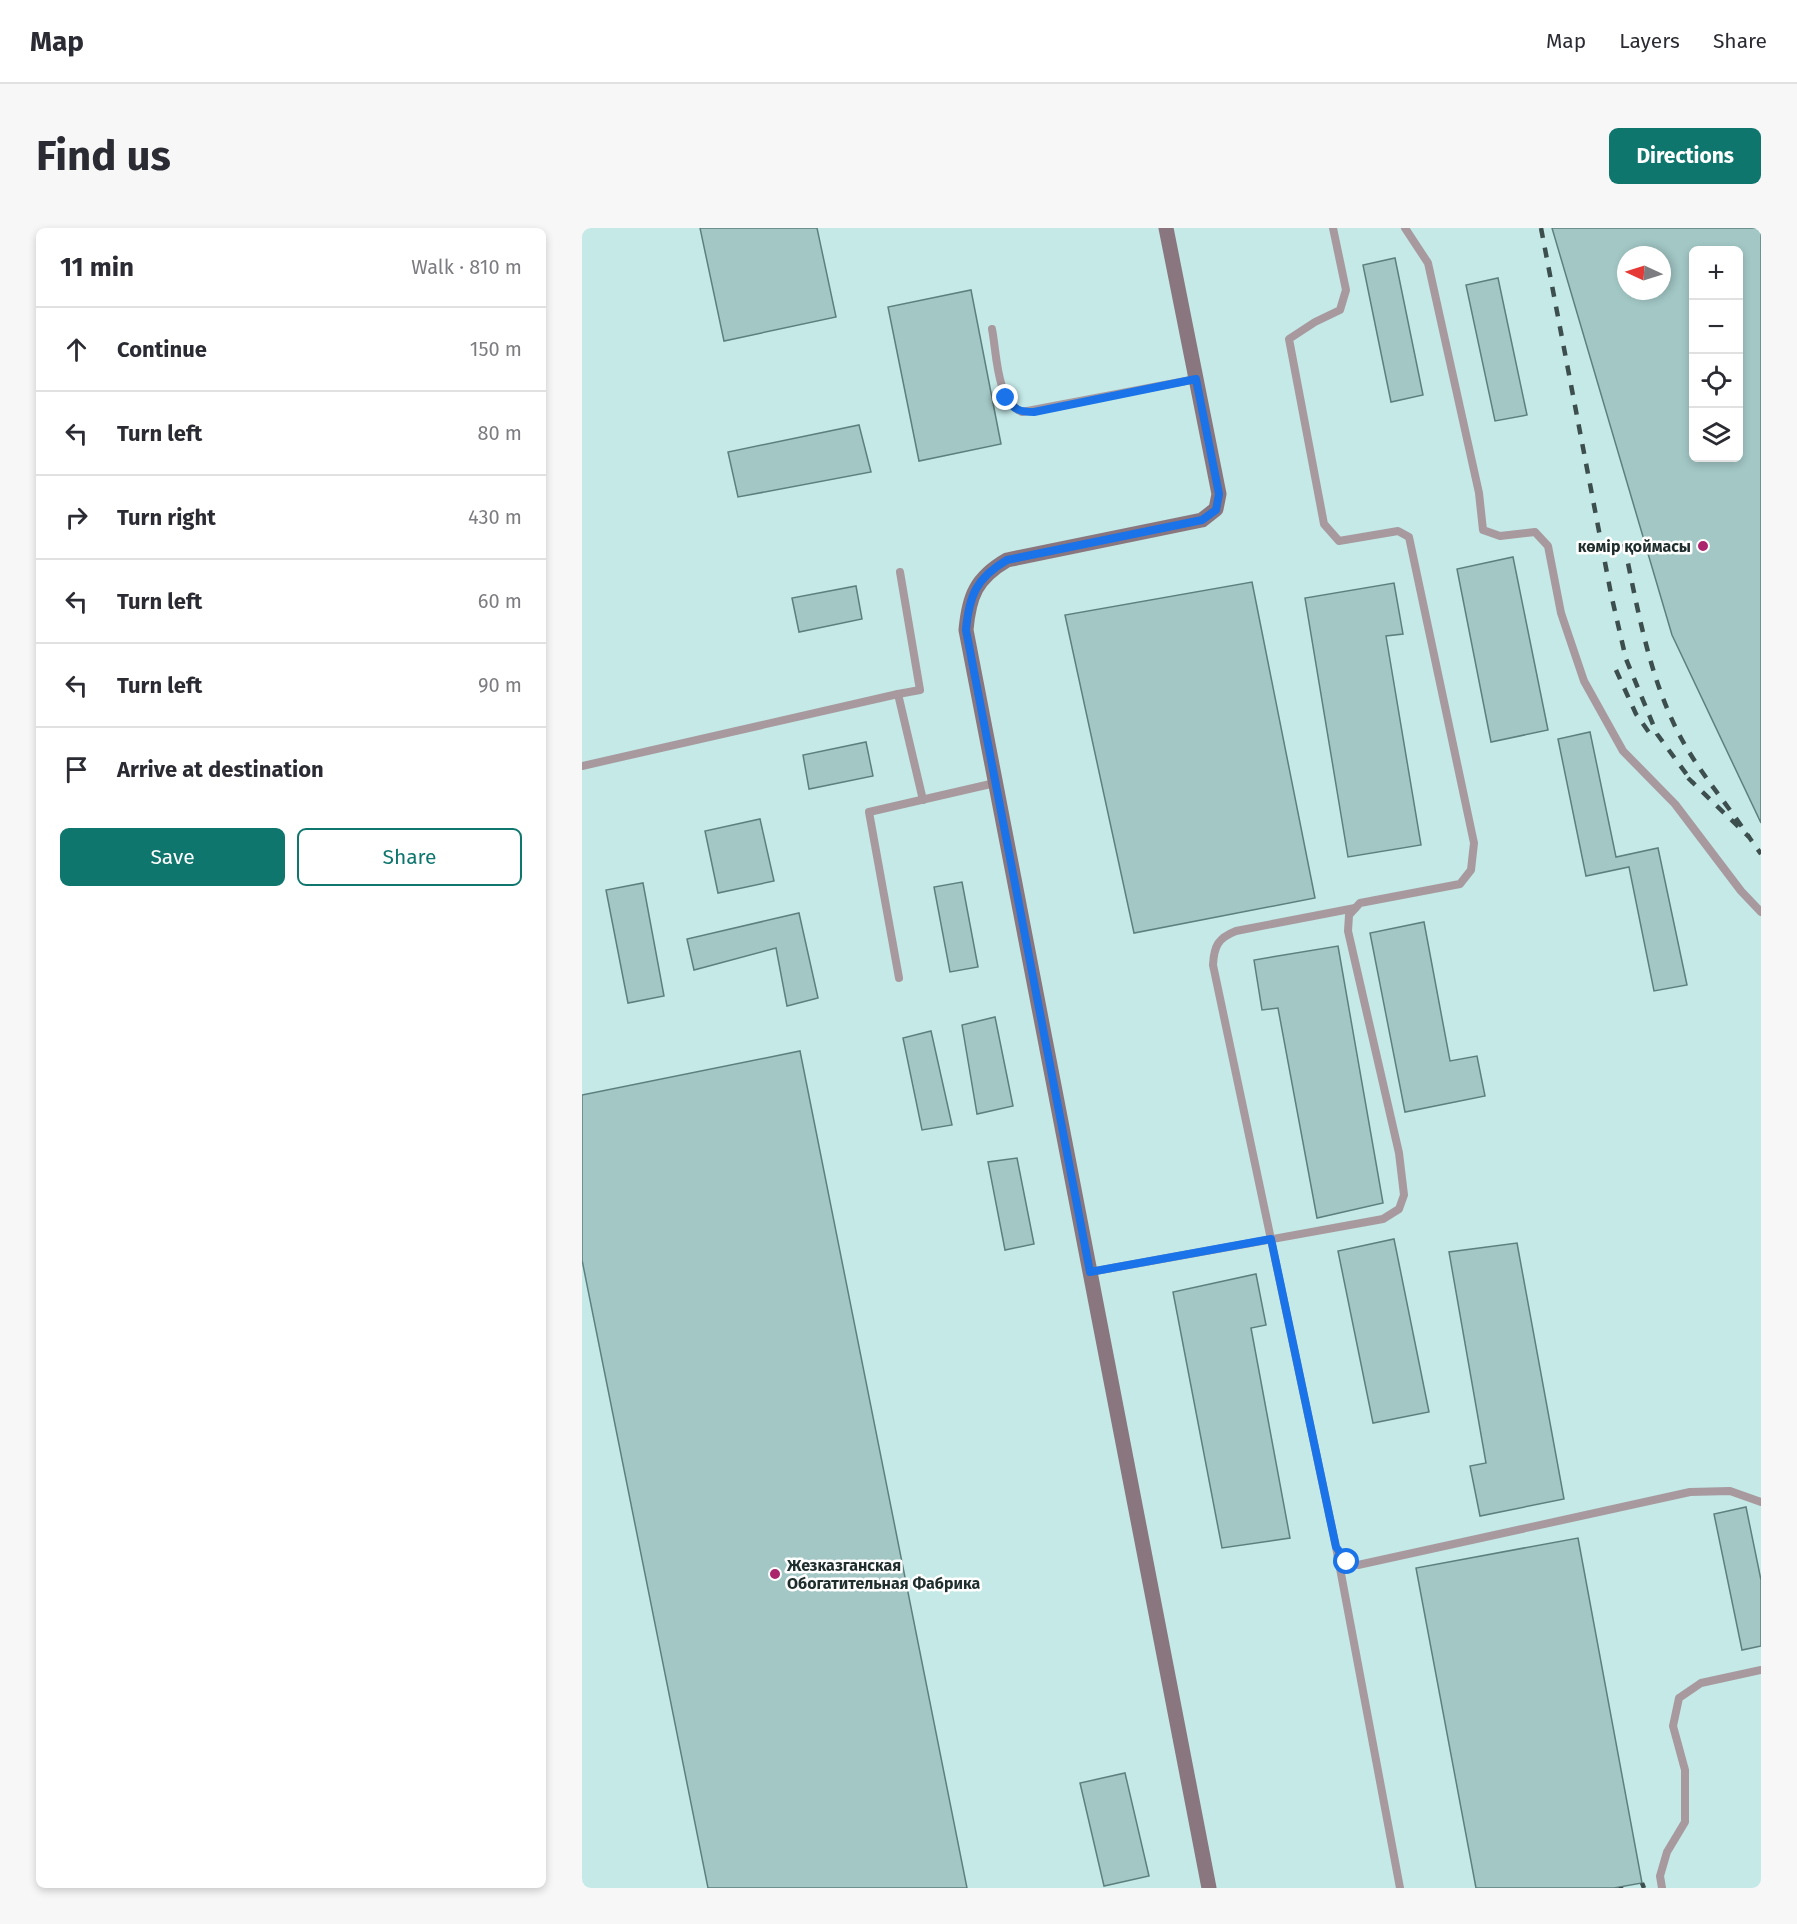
<!DOCTYPE html>
<meta charset="utf-8">
<style>
:root{--surface:#fff;--page:#f7f7f7;--text:#2b2b33;--muted:#7c7c81;--line:#e1e1e2;--accent:#0f766e}
body{margin:0;font-family:"Fira Sans",sans-serif;background:var(--page);color:var(--text)}
.controls{position:absolute;right:18px;top:18px;display:grid;overflow:hidden;border-radius:9px;box-shadow:0 3px 9px #0003}
.controls button{width:54px;height:54px;display:grid;place-items:center;padding:0;border:0;border-bottom:2px solid var(--line);background:var(--surface);color:var(--text);font:30px sans-serif}
.compass{position:absolute;left:1035px;top:18px;width:54px;height:54px;border-radius:50%;background:var(--surface);box-shadow:0 3px 9px #0003;rotate:274deg}
.stop{position:absolute;width:18px;height:18px;margin:-14px;border:4px solid #1a73e8;border-radius:50%;background:#fff}
.stop.end{background:#1a73e8;border-color:#fff;box-shadow:0 2px 6px #0008}
.list{margin:0;padding:0;list-style:none}
h2{display:flex;justify-content:space-between;align-items:center;height:78px;margin:0;padding:0 24px;font-size:26px}
h2 small{font-size:20px;font-weight:400;color:var(--muted)}
.list li{display:grid;grid-template-columns:39px 1fr auto;gap:18px;align-items:center;box-sizing:border-box;height:84px;padding:0 24px;border-top:2px solid var(--line)}
.list b{display:block;font-size:22px;white-space:nowrap}
.list em{font-size:20px;font-style:normal;color:var(--muted)}
.actions{display:flex;gap:12px;padding:18px 24px}
.actions a{flex:1;padding:14px 0;border:2px solid var(--accent);border-radius:9px;text-align:center;font-size:21px;color:var(--accent)}
.actions .main{background:var(--accent);color:#fff}
.icon{flex:none;width:33px;height:33px;fill:none;stroke:currentColor;stroke-width:2;stroke-linecap:round;stroke-linejoin:round}
.map{position:relative;flex:none;width:1179px;height:1660px;overflow:hidden;border-radius:9px}
header{display:flex;align-items:center;gap:36px;box-sizing:border-box;height:84px;padding:0 30px;background:var(--surface);border-bottom:2px solid var(--line)}
header strong{font-size:28px}
nav{display:flex;gap:33px;margin-inline-start:auto;font-size:21px}
.intro{display:flex;align-items:center;justify-content:space-between;box-sizing:border-box;height:144px;padding:0 36px}
h1{margin:0;font-size:42px}
.button{padding:15px 27px;border-radius:9px;background:var(--accent);color:#fff;font-size:21px;font-weight:700}
main{display:flex;gap:36px;padding:0 36px}
aside{flex:1;background:var(--surface);border-radius:9px;box-shadow:0 3px 9px #0003}
.map>svg:first-child{display:block}
</style>
<header>
<strong>Map</strong>
<nav><a>Map</a><a>Layers</a><a>Share</a></nav>
</header>
<div class="intro"><h1>Find us</h1><a class="button">Directions</a></div>
<main>
<aside>
<h2>11 min<small>Walk · 810 m</small></h2>
<ul class="list">
<li><svg class="icon" aria-label="ahead" viewBox="0 0 24 24"><path d="M12 20V5M6 11l6-6 6 6"/></svg><div><b>Continue</b></div><em>150 m</em></li>
<li><svg class="icon" aria-label="left" viewBox="0 0 24 24"><path d="M17 20v-9H6M10 6l-5 5 5 5"/></svg><div><b>Turn left</b></div><em>80 m</em></li>
<li><svg class="icon" aria-label="right" viewBox="0 0 24 24"><path d="M7 20v-9h11M14 6l5 5-5 5"/></svg><div><b>Turn right</b></div><em>430 m</em></li>
<li><svg class="icon" aria-label="left" viewBox="0 0 24 24"><path d="M17 20v-9H6M10 6l-5 5 5 5"/></svg><div><b>Turn left</b></div><em>60 m</em></li>
<li><svg class="icon" aria-label="left" viewBox="0 0 24 24"><path d="M17 20v-9H6M10 6l-5 5 5 5"/></svg><div><b>Turn left</b></div><em>90 m</em></li>
<li><svg class="icon" aria-label="arrive" viewBox="0 0 24 24"><path d="M6 21V4h12l-3 4 3 4H6"/></svg><div><b>Arrive at destination</b></div></li>
</ul>
<div class="actions"><a class="main">Save</a><a>Share</a></div>
</aside>
<div class="map">
<svg width="1179" height="1660" viewBox="0 0 1179 1660">
<rect width="100%" height="100%" fill="#c4e9e7"/>
<g fill="#a2c7c5" stroke="#5d807e" stroke-width="1.5" fill-rule="evenodd">
<polygon points="118,0 235,0 254,89 142,113"/>
<path d="M 970,0 L 1179,0 L 1179,595 L 1090,407 ZM 1112,22 L 1156,22 L 1156,230 L 1112,230 ZM 1044,27 L 1080,27 L 1080,63 L 1044,63 Z"/>
<polygon points="813,30 841,167 809,174 781,37"/>
<polygon points="916,50 945,187 913,193 884,57"/>
<polygon points="389,62 419,216 337,233 306,79"/>
<polygon points="277,197 289,244 156,269 146,224"/>
<polygon points="931,329 966,502 909,514 875,341"/>
<polygon points="670,354 733,670 552,705 483,387"/>
<polygon points="812,355 821,406 804,408 839,617 766,629 723,370"/>
<polygon points="274,358 280,391 217,404 210,370"/>
<polygon points="1008,504 1034,629 1076,620 1105,757 1072,763 1047,639 1004,648 976,511"/>
<polygon points="284,514 291,548 227,561 221,527"/>
<polygon points="178,591 192,653 136,665 123,603"/>
<polygon points="380,654 396,739 368,744 352,659"/>
<polygon points="61,655 82,768 46,775 24,662"/>
<polygon points="217,685 236,770 205,778 194,720 112,742 105,711"/>
<polygon points="842,694 868,833 895,828 903,868 823,884 788,705"/>
<polygon points="756,718 801,975 735,990 696,780 680,782 672,732"/>
<polygon points="413,789 431,878 395,886 380,797"/>
<polygon points="349,803 370,897 340,902 321,810"/>
<polygon points="218,823 385,1660 126,1660 0,1032 0,867"/>
<polygon points="435,930 452,1016 423,1022 406,934"/>
<polygon points="812,1011 847,1184 791,1195 756,1023"/>
<polygon points="935,1015 982,1271 898,1288 888,1238 904,1235 867,1024"/>
<polygon points="674,1046 684,1097 669,1100 708,1310 640,1320 591,1064"/>
<polygon points="1164,1279 1179,1352 1179,1418 1160,1422 1132,1286"/>
<polygon points="996,1310 1060,1655 1032,1660 894,1660 834,1340"/>
<polygon points="543,1545 567,1648 522,1658 498,1555"/>
</g>
<g fill="none" stroke-linecap="round" stroke-linejoin="round">
<g stroke="#a7999e" stroke-width="8">
<polyline points="823,0 846,35 897,265 901,302 918,308 953,304 966,318 979,385 1002,453 1041,523 1093,576 1159,663 1179,684"/>
<path d="M 410,101 C 415,126 414,173 440,184 L 614,151"/>
<polyline points="318,344 338,462 316,466 341,572"/>
<polyline points="0,538 316,466"/>
<path d="M 773,680 L 654,703 C 636,710 632,718 631,737 L 754,1319 L 818,1660"/>
<polyline points="317,750 287,584 413,555"/>
<polyline points="508,1044 801,991 817,981 822,967 817,925 766,703 767,687 778,675 878,656 889,642 892,615 827,309 816,303 757,313 742,296 707,111 733,94 758,82 764,62 751,0"/>
<polyline points="756,1322 765,1334 776,1337 1108,1264 1148,1263 1179,1274"/>
<polyline points="1080,1660 1078,1648 1085,1624 1103,1594 1103,1542 1091,1498 1097,1470 1119,1455 1179,1442"/>
</g>
<path stroke="#8a767e" stroke-width="15" d="M 584,0 L 637,266 L 634,281 L 620,292 L 425,332 C 394,350 387,368 384,402 L 627,1660"/>
<g stroke="#3c4e4d" stroke-width="4.5" stroke-dasharray="10 10" stroke-linecap="butt">
<polyline points="959,0 1029,366 1044,431 1075,506 1111,555"/>
<path d="M 1042,316 C 1056,382 1067,450 1099,510 C 1118,545 1145,576 1167,609"/>
<polyline points="1034,442 1054,486 1071,510"/>
<polyline points="1106,550 1167,609 1179,626"/>
<polyline points="1060,1655 1062,1660"/>
<polyline points="1039,1659 1039,1660"/>
</g>
</g>
<g fill="none" stroke-linecap="round" stroke-linejoin="round">
<path stroke="#1a73e8" stroke-width="8" d="M 424,170 C 432,182 438,184 452,184 L 614,151 L 637,266 L 634,282 L 620,292 L 425,332 C 394,350 387,368 384,402 L 508,1044 L 689,1011 L 754,1319 L 765,1334"/>
</g>
<g fill="#ab256c" stroke="#fff" stroke-width="2">
<circle cx="1121" cy="318" r="6"/>
<circle cx="193" cy="1346" r="6"/>
</g>
<g text-anchor="middle" dominant-baseline="central" stroke-width="5" stroke-linejoin="round" paint-order="stroke">
<g font-size="16" font-weight="bold" fill="#1f2e2d" stroke="#fff" text-anchor="end">
<text x="1109" y="318">көмір қоймасы</text>
<text x="205" y="1337" text-anchor="start">Жезказганская<tspan x="205" dy="18">Обогатительная Фабрика</tspan></text>
</g>
</g>
</svg>
<div class="controls">
<button>+</button>
<button>−</button>
<button><svg class="icon" aria-label="locate" viewBox="0 0 24 24"><circle cx="12" cy="12" r="6"/><path d="M12 2v4M12 18v4M2 12h4M18 12h4"/></svg></button>
<button><svg class="icon" aria-label="layers" viewBox="0 0 24 24"><path d="M12 4l9 5-9 5-9-5zM3 14l9 5 9-5"/></svg></button>
</div>
<svg class="compass" viewBox="-18 -18 36 36"><path d="M0-13l5 13h-10z" fill="#e53935"/><path d="M0 13l5-13h-10z" fill="#7c7c81"/></svg>
<div class="stop" style="left:765px;top:1334px"></div>
<div class="stop end" style="left:424px;top:170px"></div>
</div>
</main>
